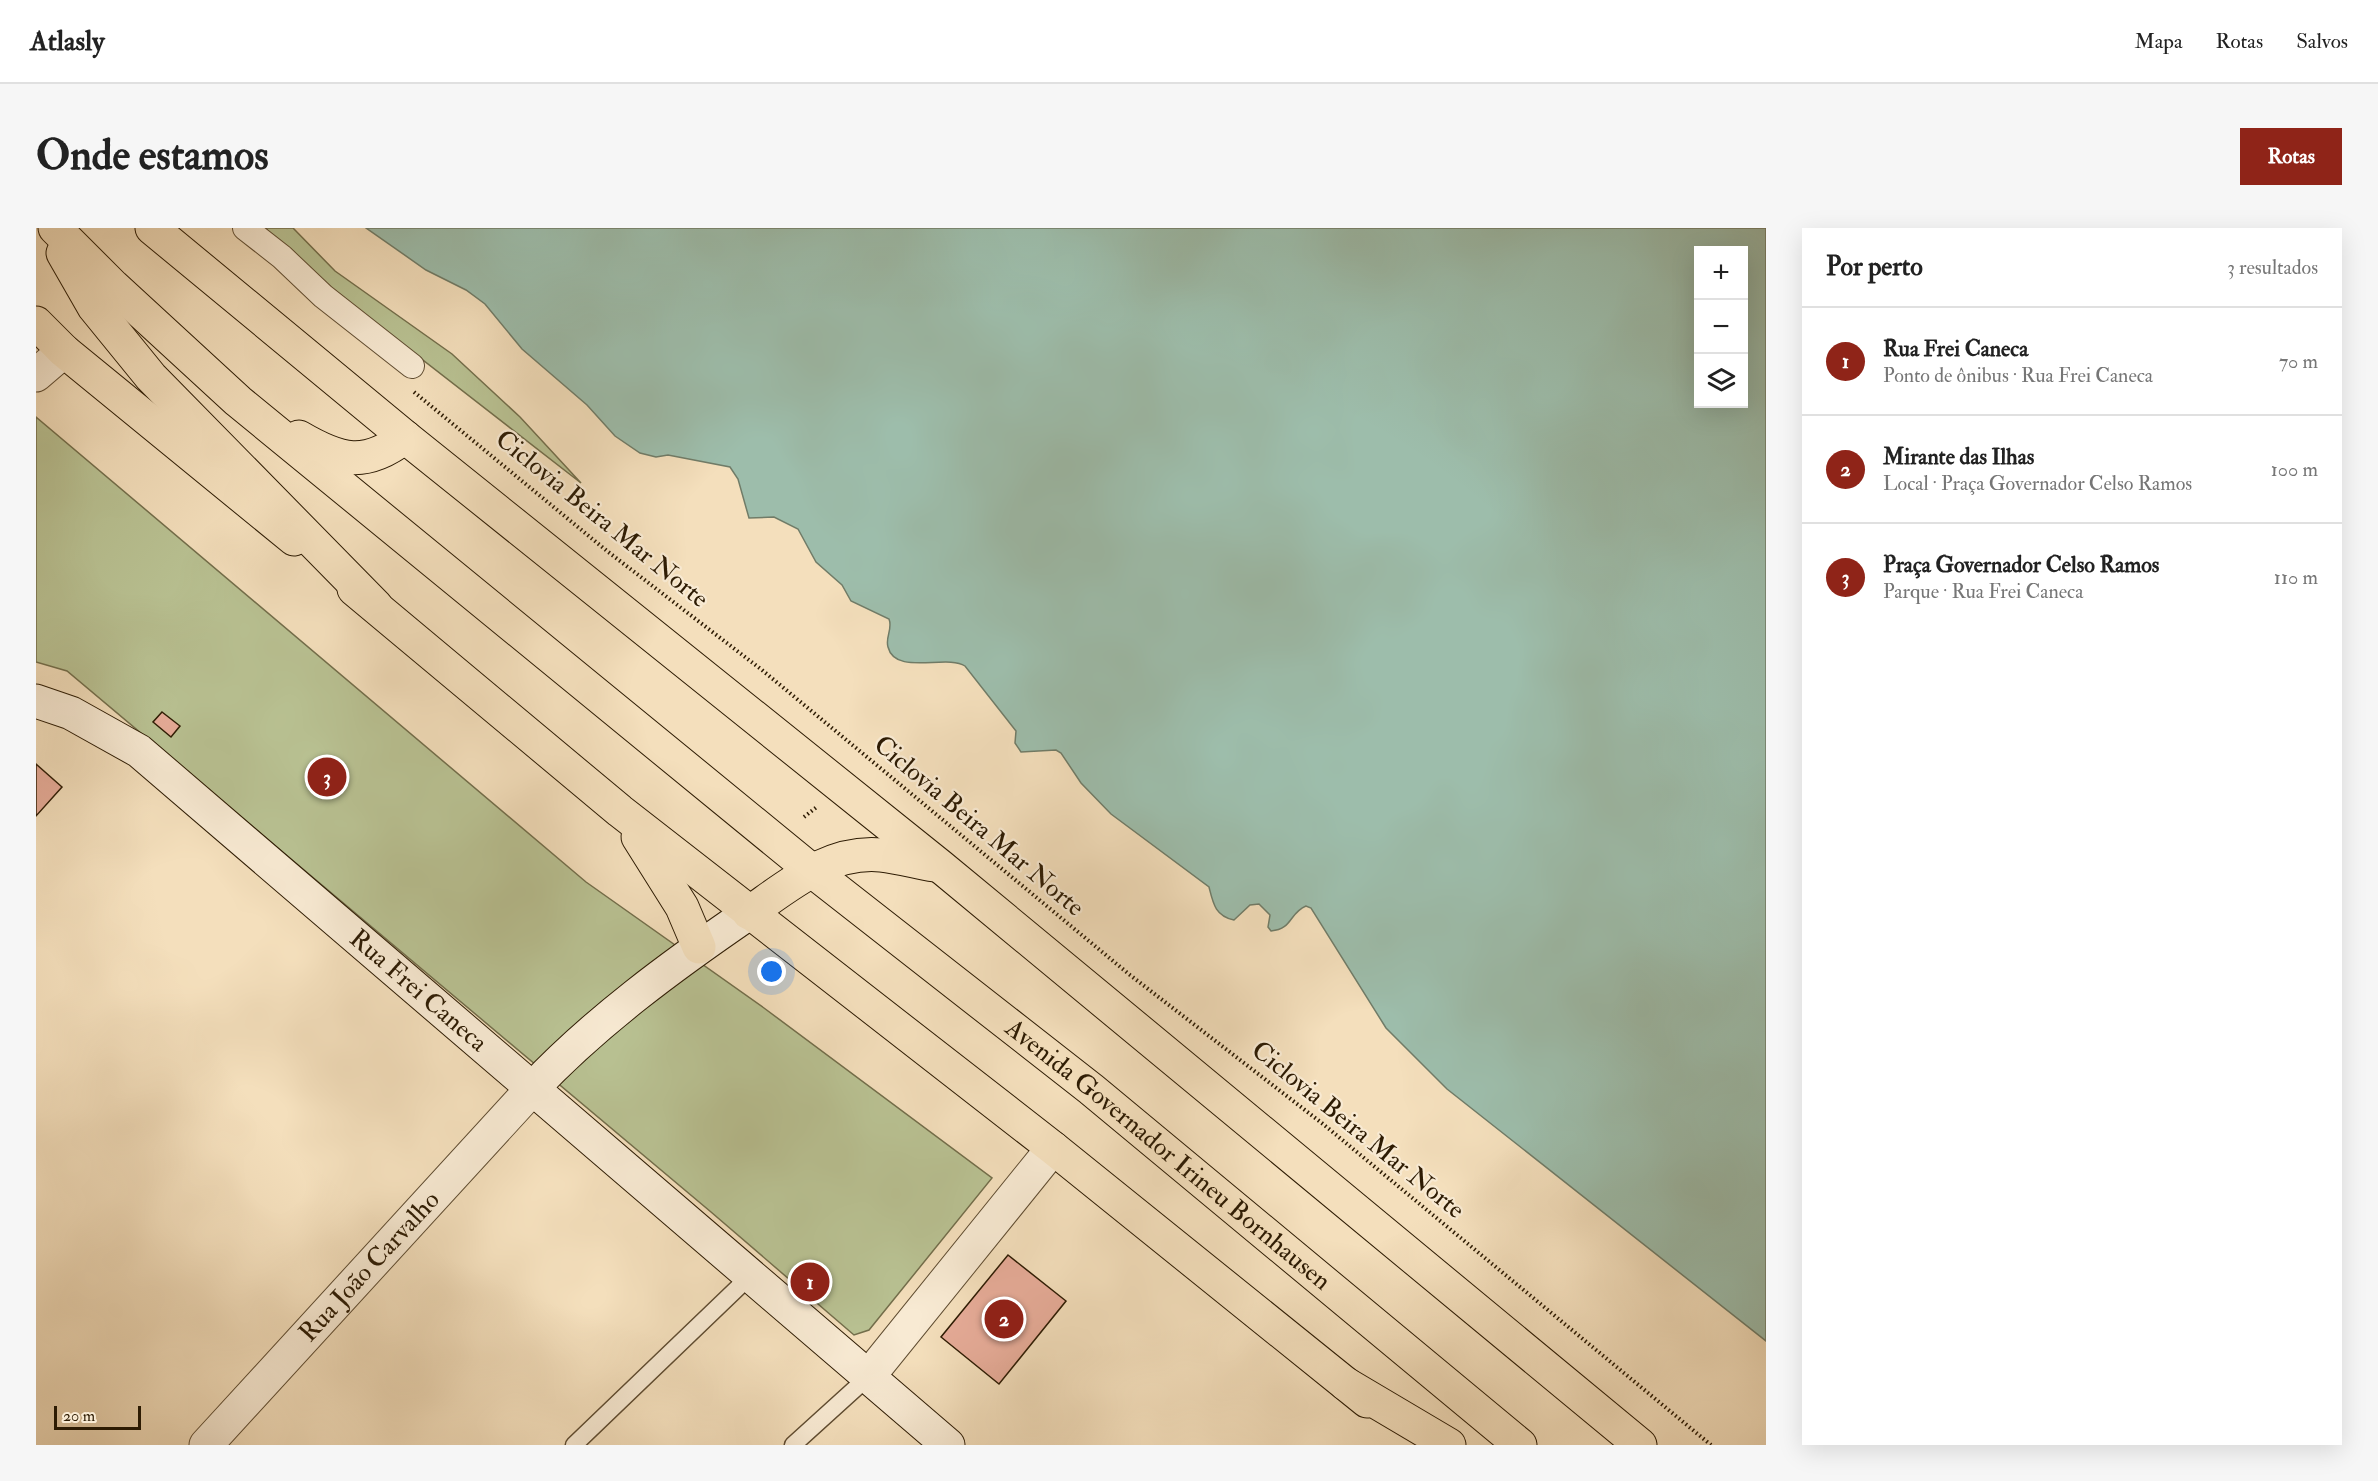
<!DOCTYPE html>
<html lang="pt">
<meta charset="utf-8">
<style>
:root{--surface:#fff;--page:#f6f6f6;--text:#222;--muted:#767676;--line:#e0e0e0;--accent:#8f2418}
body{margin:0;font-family:"IM FELL Double Pica",serif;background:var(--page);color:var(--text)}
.controls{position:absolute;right:18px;top:18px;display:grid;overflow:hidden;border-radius:0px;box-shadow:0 6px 24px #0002}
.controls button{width:54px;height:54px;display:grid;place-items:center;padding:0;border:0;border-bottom:2px solid var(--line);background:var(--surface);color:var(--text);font:30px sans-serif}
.scale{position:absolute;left:18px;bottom:15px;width:87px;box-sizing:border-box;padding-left:6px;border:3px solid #2d1b03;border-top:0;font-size:16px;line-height:21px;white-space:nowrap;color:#2d1b03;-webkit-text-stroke:4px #f8ead3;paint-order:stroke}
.you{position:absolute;left:736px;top:744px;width:21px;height:21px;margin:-15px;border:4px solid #fff;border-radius:50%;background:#1a73e8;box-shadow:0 0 0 9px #1a73e833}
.badge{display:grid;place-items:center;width:39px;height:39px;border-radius:50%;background:var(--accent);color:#fff;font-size:20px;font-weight:700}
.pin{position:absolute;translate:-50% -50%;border:3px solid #fff;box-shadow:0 2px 6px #0006}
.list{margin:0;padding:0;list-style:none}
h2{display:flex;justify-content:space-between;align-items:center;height:78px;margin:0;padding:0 24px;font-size:26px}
h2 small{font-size:20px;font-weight:400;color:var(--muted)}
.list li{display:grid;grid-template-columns:39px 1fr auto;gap:18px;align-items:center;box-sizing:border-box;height:108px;padding:0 24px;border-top:2px solid var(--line)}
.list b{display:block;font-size:22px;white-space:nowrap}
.list p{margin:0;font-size:20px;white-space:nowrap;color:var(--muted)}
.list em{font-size:20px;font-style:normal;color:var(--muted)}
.icon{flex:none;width:33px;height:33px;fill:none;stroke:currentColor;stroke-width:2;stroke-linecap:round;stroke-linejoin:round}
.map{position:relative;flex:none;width:1730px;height:1217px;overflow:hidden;border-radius:0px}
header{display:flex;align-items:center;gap:36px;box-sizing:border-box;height:84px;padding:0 30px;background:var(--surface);border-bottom:2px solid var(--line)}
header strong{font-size:28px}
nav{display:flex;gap:33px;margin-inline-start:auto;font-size:21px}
.intro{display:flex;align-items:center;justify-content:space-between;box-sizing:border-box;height:144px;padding:0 36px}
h1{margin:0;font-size:42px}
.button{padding:15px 27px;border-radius:0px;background:var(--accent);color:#fff;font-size:21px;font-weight:700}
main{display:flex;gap:36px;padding:0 36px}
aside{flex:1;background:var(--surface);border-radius:0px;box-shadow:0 6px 24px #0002}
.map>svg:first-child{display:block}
</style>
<header>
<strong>Atlasly</strong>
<nav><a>Mapa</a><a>Rotas</a><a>Salvos</a></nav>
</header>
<div class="intro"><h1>Onde estamos</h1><a class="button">Rotas</a></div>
<main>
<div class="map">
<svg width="1730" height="1217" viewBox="0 0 1730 1217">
<rect width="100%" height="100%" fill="#f4dfbc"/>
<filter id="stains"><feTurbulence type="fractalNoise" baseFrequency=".00333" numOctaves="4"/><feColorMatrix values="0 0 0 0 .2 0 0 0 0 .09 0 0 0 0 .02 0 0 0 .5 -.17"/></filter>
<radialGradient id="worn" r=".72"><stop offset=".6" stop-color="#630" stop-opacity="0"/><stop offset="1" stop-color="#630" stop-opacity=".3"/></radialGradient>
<g fill="#b9c293" stroke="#736e4b" stroke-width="1.5">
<polygon points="229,0 257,0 299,43 416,126 484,189 545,255 293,59"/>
<polygon points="0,189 550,654 728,780 956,950 833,1102 818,1107 675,984 31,443 0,434"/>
</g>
<path fill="#9dbdab" stroke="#707c68" stroke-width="1.5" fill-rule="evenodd" d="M 330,0 L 1730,0 L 1730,1113 L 1411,861 L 1350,800 L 1275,680 L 1270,678 C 1253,685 1257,701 1235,703 L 1232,699 L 1234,687 L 1223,676 L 1214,677 L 1198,692 C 1179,688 1177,675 1173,659 L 1075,586 L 1045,555 L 1025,525 L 1020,522 L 985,524 L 979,515 L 980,503 L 929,438 C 911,426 859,448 852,419 C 849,409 857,401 853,391 L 815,373 L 806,357 L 780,334 L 762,301 L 738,289 L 713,290 L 702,251 L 694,239 L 632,227 L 620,229 L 604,225 L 579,208 L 551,177 L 486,121 L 449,76 L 430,62 L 390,42 ZM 1662,22 L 1708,22 L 1708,176 L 1662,176 Z"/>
<g fill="#e7ac99" stroke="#2d1b03" stroke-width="1.5">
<polygon points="126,484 144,498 135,509 117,494"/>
<polygon points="0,536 26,559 0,588"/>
<polygon points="972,1027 1030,1073 963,1156 905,1109"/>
</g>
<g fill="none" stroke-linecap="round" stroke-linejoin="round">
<g stroke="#5f4c31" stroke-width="19">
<g id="service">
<polyline points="538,1217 713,1049"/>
<polyline points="757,1217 832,1149"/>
</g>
</g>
<g stroke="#5f4c31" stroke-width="26">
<polyline id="pedestrian" points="209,0 246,29 287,68 376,138"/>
</g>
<g stroke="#5f4c31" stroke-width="35">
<g id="minor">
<polyline points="832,1149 1017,920"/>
<path id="s1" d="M 170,1217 L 496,861"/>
</g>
</g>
<g stroke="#5f4c31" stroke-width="35">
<polyline id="tertiary" points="0,147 28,123"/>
</g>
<g stroke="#2d1b03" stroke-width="35">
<g id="secondary">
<path id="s2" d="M 0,473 L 35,485 L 103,523 L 912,1217"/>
<path d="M 496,861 C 559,794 637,737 713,685"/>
</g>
</g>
<g stroke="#2d1b03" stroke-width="35">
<g id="primary">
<polyline points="0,95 28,123 258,311"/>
<polyline points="318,361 584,583 1017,920 1331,1173"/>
<polyline points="602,609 646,679 663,719"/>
</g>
</g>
<g stroke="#2d1b03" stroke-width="35">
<g id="trunk">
<path id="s3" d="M 19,0 L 77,58 L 202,173 L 775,642 L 1055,861 L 1484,1217"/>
<polyline points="116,0 369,209 904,638 1604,1217"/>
<polyline points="27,25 58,79 115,149 340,378"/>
<path d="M 263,209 C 304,233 329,240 369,209"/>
<path d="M 713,685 C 752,658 793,622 845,627 C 863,629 881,634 899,637"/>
<polyline points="1310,1156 1413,1217"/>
</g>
</g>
<g stroke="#2d1b03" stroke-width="4" stroke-dasharray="1.5 3" stroke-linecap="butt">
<polyline points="378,164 571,323 726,442 1094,747 1287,896 1675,1217"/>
<polyline points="768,589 782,578"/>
</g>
<use href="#service" stroke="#f8ead3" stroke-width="16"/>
<use href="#pedestrian" stroke="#f8ead3" stroke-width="24"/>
<use href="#minor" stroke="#f8ead3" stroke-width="33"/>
<use href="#tertiary" stroke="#f8ead3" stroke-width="33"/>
<use href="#secondary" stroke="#f8ead3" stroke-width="33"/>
<use href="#primary" stroke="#f4dfbc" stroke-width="33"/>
<use href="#trunk" stroke="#f4dfbc" stroke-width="33"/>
</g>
<g text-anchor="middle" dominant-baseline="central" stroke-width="4.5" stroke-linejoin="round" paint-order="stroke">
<g font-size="26" fill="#2d1b03" stroke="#f8ead3">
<text transform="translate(566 291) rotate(39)">Ciclovia Beira Mar Norte</text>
<text transform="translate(943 598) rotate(40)">Ciclovia Beira Mar Norte</text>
<text stroke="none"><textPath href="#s2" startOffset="483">Rua Frei Caneca</textPath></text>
<text transform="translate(1322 902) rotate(39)">Ciclovia Beira Mar Norte</text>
<text stroke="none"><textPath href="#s3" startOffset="1449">Avenida Governador Irineu Bornhausen</textPath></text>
<text stroke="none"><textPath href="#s1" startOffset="242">Rua João Carvalho</textPath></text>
</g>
</g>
<rect width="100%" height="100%" filter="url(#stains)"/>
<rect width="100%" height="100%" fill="url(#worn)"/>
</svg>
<div class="controls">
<button>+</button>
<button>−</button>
<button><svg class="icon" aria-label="layers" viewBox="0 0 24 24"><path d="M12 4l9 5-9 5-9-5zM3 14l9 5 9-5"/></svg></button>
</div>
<div class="scale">20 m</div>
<div class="you"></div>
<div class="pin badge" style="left:774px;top:1054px">1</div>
<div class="pin badge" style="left:968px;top:1091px">2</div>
<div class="pin badge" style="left:291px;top:549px">3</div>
</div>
<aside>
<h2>Por perto<small>3 resultados</small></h2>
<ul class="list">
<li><span class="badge">1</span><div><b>Rua Frei Caneca</b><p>Ponto de ônibus · Rua Frei Caneca</p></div><em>70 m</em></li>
<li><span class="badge">2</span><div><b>Mirante das Ilhas</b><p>Local · Praça Governador Celso Ramos</p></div><em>100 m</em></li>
<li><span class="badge">3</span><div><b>Praça Governador Celso Ramos</b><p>Parque · Rua Frei Caneca</p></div><em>110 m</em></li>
</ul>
</aside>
</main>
